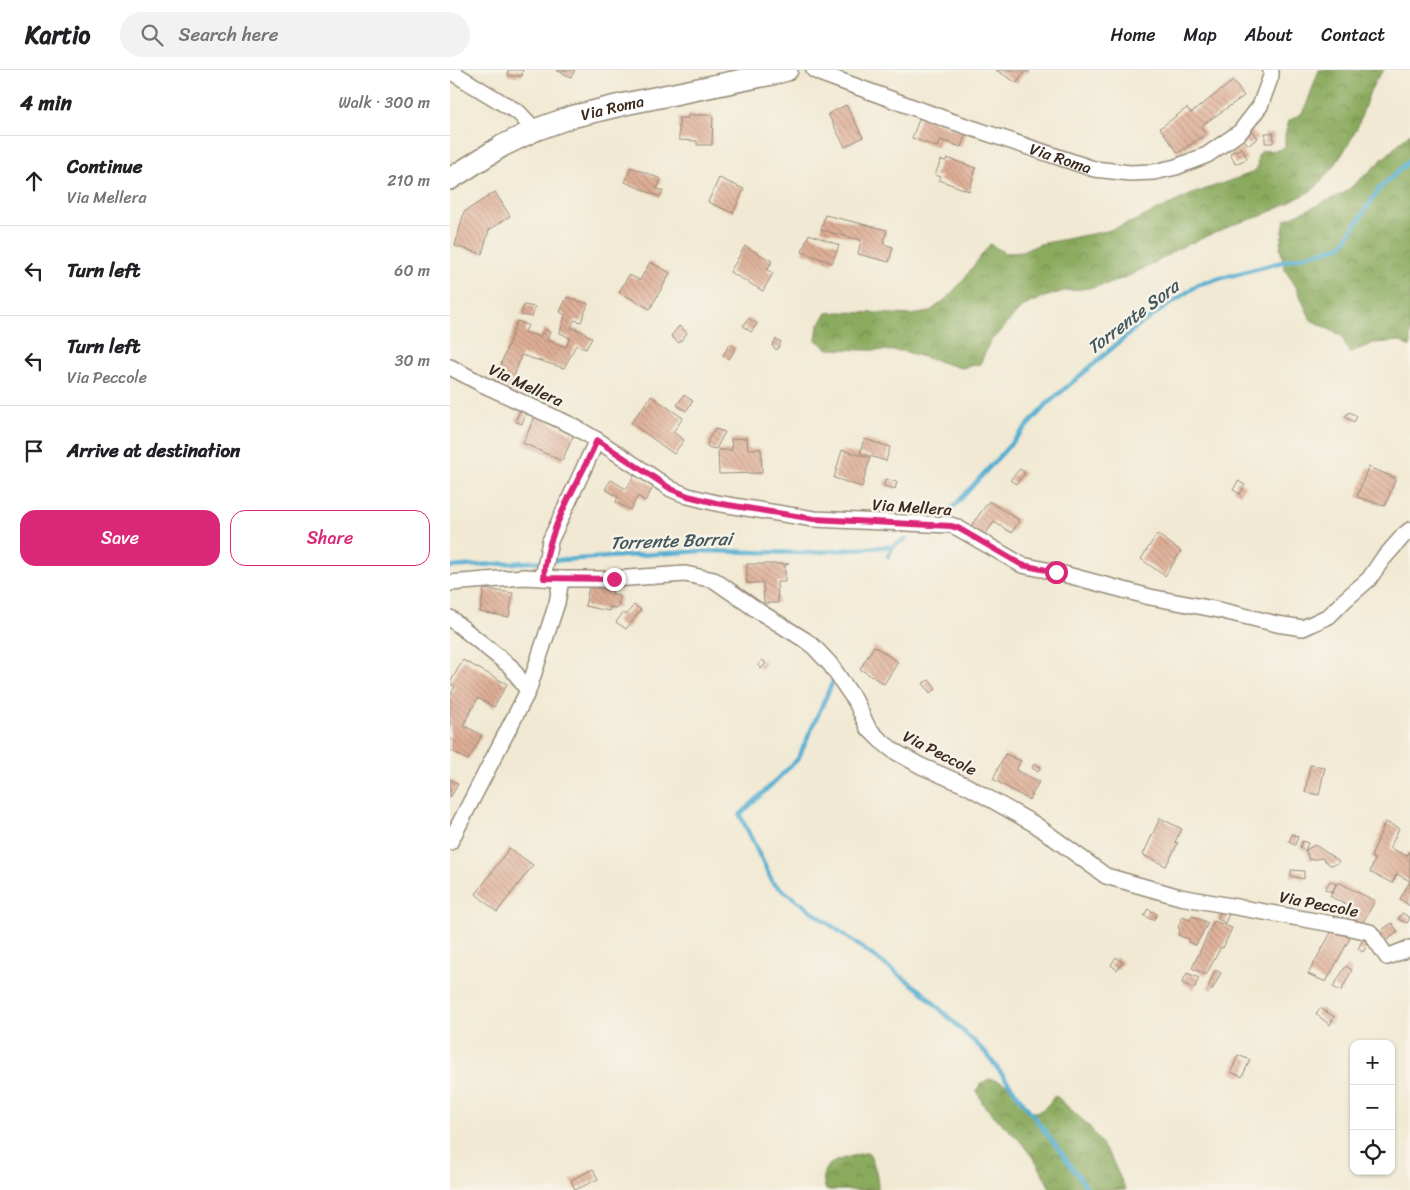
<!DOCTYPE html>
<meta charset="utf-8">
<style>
:root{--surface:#fff;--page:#f2f2f2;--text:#202124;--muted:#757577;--line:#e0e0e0;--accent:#db2777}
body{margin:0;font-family:Sriracha,sans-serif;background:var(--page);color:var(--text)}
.controls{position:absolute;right:15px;bottom:15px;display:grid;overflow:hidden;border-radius:10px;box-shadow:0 1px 4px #0004}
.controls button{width:45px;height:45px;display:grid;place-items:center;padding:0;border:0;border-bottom:1px solid var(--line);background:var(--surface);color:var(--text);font:25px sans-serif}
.stop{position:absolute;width:15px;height:15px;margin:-11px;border:4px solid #db2777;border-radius:50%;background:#fff}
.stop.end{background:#db2777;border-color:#fff;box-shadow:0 1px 5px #0008}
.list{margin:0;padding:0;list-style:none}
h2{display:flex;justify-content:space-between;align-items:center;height:65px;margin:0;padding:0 20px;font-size:21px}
h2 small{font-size:16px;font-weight:400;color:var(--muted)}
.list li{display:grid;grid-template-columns:32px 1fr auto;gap:15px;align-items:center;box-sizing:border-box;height:90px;padding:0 20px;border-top:1px solid var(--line)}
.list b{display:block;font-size:19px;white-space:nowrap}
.list p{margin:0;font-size:16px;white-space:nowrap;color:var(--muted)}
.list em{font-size:16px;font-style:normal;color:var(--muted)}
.actions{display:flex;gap:10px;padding:15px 20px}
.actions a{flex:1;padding:11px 0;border:1px solid var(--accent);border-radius:15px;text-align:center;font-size:18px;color:var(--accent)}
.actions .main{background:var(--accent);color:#fff}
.icon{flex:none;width:28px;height:28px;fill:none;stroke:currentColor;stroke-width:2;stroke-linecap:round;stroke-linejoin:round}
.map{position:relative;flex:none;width:960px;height:1120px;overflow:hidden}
header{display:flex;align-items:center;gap:30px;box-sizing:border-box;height:70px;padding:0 25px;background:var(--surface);border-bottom:1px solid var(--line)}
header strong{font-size:24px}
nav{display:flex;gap:28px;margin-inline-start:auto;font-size:18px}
.search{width:350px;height:45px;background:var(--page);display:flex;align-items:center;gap:12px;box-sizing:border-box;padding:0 18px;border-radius:28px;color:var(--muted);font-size:19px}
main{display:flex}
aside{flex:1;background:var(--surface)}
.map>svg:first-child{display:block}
</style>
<header>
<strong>Kartio</strong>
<div class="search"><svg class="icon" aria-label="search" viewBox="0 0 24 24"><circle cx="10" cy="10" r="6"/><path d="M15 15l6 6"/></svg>Search here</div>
<nav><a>Home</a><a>Map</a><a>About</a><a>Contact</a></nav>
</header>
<main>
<aside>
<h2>4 min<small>Walk · 300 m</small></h2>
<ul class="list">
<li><svg class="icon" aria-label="ahead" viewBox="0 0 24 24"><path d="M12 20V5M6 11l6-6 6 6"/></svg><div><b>Continue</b><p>Via Mellera</p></div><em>210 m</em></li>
<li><svg class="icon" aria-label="left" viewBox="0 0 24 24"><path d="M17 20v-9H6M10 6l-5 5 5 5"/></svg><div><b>Turn left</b></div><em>60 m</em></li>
<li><svg class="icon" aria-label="left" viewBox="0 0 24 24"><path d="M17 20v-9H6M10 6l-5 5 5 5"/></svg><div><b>Turn left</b><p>Via Peccole</p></div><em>30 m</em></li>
<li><svg class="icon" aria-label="arrive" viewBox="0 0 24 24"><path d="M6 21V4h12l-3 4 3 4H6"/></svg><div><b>Arrive at destination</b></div></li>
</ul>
<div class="actions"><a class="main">Save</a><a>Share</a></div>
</aside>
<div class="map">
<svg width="960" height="1120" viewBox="0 0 960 1120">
<defs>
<pattern id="forest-crowns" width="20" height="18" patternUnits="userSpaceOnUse" patternTransform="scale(1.25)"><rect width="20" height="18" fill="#8aaa5d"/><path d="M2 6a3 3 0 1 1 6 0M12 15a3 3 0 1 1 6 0" fill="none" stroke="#728b4c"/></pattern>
<pattern id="building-back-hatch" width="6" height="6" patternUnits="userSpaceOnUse" patternTransform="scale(1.25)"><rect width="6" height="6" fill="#dfaf97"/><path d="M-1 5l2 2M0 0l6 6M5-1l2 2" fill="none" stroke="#b68f7b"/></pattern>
</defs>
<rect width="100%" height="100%" fill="#f7f3e8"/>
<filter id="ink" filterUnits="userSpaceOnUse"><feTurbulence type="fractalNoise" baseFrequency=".02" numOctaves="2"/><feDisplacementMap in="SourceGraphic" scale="10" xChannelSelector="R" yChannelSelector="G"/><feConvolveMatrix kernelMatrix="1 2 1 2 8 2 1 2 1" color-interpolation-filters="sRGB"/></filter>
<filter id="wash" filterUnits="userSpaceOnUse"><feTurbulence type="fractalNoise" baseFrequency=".0096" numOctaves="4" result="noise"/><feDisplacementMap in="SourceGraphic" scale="20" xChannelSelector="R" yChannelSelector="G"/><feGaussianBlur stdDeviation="1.12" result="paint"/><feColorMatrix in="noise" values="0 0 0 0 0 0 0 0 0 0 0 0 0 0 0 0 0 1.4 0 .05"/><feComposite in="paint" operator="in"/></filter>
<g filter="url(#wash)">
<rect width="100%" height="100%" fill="#f1e9d3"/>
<g fill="url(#forest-crowns)" stroke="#626a3e">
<polygon points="869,0 934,0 926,10 920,21 908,56 898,75 883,98 864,119 837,134 811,146 788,153 727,179 705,193 678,206 661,213 639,218 614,221 591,228 572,237 540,272 530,294 511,298 453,281 378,279 366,270 368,256 377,243 390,242 426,243 462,245 479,242 496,229 510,214 540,174 555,183 572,182 590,174 657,161 682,152 742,124 799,104 807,99 808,86 812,81 828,80 835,77 835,64 839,51 852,43 857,33"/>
<polygon points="960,63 960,277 949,271 924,273 899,283 892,266 861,250 845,215 835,200 830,178 835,150 894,123 920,101"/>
<path d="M 539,1009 L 548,1011 L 560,1016 L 582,1042 C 593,1043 599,1034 605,1025 L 639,1056 L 661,1088 L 676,1120 L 601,1120 L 587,1093 L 570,1071 L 534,1036 L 527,1021 L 530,1014 Z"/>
<path d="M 418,1082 C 425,1095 428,1105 428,1120 L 376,1120 C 374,1113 371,1103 377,1097 C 383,1089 408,1085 418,1082 Z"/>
</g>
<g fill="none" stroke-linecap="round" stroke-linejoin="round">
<g stroke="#53aed1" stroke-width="4.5">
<polyline points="497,444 597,334 688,256 749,214 892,176 929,119 960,90"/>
<polyline points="438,486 443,476 456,469"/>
<polyline points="0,497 253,481 357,483 443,476"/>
<polyline points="384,609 348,689 290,745 323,813 470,920 536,983 639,1120"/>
</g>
</g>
<g id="blocks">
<g fill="url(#building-back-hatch)">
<polygon points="58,0 73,0 72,6 58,6"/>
<polygon points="106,0 125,0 121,7"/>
<polygon points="546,0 580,0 578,3 575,1 567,13"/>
<polygon points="783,11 794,26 751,56 756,64 728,83 710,58 737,38 741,43"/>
<polygon points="396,35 413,67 395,77 378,44"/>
<polygon points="238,45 263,45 262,75 247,75 247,71 229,70 229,48 238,48"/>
<polygon points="470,47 516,63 511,77 490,70 487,77 462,68"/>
<polygon points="801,59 808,68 799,75 792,68"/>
<polygon points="815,63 824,63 823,73 815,73"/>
<polygon points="792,78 797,89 785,94 780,83"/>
<polygon points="497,88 526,98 519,121 489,110 491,107 485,105 491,90 496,91"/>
<polygon points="181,97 211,109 207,119 213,121 210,127 175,112"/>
<polygon points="269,108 294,119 283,143 258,132"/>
<polygon points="45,122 60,146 39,160 32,184 5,176 14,142"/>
<polygon points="375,145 437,160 433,174 443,177 439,192 408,184 411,170 371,160"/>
<polygon points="359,164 389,175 382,193 352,182"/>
<polygon points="295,176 322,191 317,200 323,203 313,221 280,202"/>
<polygon points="200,192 220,203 200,239 169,222 179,205 190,210"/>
<polygon points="117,227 138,234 131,252 124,250 121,258 131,261 142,268 136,279 126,275 114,298 71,285 60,320 44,313 67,251 78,255 75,262 90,267 94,259 100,262 97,270 116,277 120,268 110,263 115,245 110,242"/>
<polygon points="74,235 85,237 82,247 71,245"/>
<polygon points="299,248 307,254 301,262 293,256"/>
<polygon points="229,256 237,263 229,273 221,266"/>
<polygon points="326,269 331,272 327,280 322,276"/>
<polygon points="280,274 286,278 279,289 273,285"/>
<polygon points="85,320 93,323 91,330 83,327"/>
<polygon points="234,325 243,331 236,341 227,335"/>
<polygon points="201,326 233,348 223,362 234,370 224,384 181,353"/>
<polygon points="70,341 76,343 72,354 65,351"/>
<polygon points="899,342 907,346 904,352 895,347"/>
<polygon points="85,346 124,364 112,391 73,373"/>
<polygon points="265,359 275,362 266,379 257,377 258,370"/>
<polygon points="297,368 298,379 311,379 312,403 269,404 268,380 282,380 281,369"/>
<polygon points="414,369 440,377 436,391 410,383"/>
<polygon points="392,380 420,388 412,417 384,408"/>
<polygon points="918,397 946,408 935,436 907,427"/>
<polygon points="570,399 575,403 566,414 560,410"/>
<polygon points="185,405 204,416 195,431 188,426 180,440 166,432 168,427 155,419 161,410 176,419"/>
<polygon points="435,409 447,412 445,419 434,416"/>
<polygon points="788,411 795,415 790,424 783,420"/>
<polygon points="539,431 569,450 562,463 544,452 531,469 519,459"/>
<polygon points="707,464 731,481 715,506 691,489"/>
<polygon points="297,494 339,494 335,495 335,512 327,512 328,533 314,533 313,513 297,513"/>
<polygon points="139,517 163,521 162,524 170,526 168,538 160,537 159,541 135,536"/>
<polygon points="34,519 63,523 59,547 30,542"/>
<polygon points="184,535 191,540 176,559 166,552 173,543 176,545"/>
<polygon points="424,576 448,592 434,614 410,599"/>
<polygon points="13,590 57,614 44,637 28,628 13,655 32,665 18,690 0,680 0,626 5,617 0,613"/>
<polygon points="312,590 316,593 311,599 308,595"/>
<polygon points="479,610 486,619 480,623 473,613"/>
<polygon points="555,684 571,691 566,700 589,712 579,730 543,709"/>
<polygon points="584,694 591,697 588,702 582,698"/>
<polygon points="860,695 875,697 869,725 855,722"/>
<polygon points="0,709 8,714 0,728"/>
<polygon points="710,748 732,759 725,772 728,773 716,796 693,785"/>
<polygon points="935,752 949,758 940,778 957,786 960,780 960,836 950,829 960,811 947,804 942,813 920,802 925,789 921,787"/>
<polygon points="842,764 848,767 845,775 839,772"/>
<polygon points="852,771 858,773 855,781 850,778"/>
<polygon points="865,775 889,791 886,794 880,795 872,788 859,790 856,780"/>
<polygon points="59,778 83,795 47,842 26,824"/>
<polygon points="841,800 854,801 854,809 841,806"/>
<polygon points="880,811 886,814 882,822 875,819"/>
<polygon points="888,812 925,831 909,859 888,847 894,834 880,826"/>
<polygon points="698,839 707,844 703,850 694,846"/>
<polygon points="771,840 779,844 775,853 767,849"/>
<polygon points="952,843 960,848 957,853 948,849"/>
<polygon points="742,846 758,853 746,875 738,872 739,869 728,865 730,859 728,858 732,847 740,850"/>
<polygon points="764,851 782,858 773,878 771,877 756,905 742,898"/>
<polygon points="942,853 948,862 934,872 929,867 933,863 932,860"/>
<polygon points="883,859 900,868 876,912 858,904"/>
<polygon points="913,869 919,872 913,882 908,879"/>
<polygon points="666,887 673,892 667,900 661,895"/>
<polygon points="896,896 902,900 891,921 883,917"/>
<polygon points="765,900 771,903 762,920 758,917"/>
<polygon points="737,903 749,908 744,919 732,913"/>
<polygon points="870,938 884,947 880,955 866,944"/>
<polygon points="788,985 800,990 792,1007 781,1002"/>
<polygon points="143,1099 148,1109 125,1120 121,1110"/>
</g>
</g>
</g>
<g filter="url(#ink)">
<use href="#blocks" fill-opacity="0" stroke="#968a78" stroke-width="1"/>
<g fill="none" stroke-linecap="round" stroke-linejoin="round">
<g stroke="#968a78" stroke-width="18">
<g id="minor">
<path id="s1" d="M 364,0 L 372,4 L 498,50 L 644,99 L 680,103 L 704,102 L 726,97 L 757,85 L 790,62 L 810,36 L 821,6 L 821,0"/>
<polyline points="0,1 69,43 85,60"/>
<polyline points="0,297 32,314 123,356 147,370 221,419 238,426 266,433 364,449 501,455 508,458 572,495 606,502 700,527 769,540 827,554 853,558 879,546 896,529 919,509 932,490 954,465 960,460"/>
<polyline points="93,508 100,471 147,370"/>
<polyline points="0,513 74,507 111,509 164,509 235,504 264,510 310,542 355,570 364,577 380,594 406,632 418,658 430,670 444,681 471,696 517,716 586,755 656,806 730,827 882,854 920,862 937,887 960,878"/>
<polyline points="0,548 61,597 78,621"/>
<polyline points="0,772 78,621 107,533 111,509"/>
</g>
</g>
<g stroke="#968a78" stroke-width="24">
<g id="secondary">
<path id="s2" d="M 0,109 L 52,76 L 85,60 L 121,47 L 175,34 L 322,4 L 337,0"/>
</g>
</g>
<use href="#minor" stroke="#fff" stroke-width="15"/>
<use href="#secondary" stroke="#fff" stroke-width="21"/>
</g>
</g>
<g fill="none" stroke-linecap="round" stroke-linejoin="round" filter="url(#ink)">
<path stroke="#db2777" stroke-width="6" d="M 164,509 L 94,508 C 95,461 129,413 147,370 L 221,419 L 238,426 L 266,433 L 364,449 L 501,456 L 508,458 L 572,495 L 606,502"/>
</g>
<g text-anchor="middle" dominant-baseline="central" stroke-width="5" stroke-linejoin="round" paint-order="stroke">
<g font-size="16" fill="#3b2a1e" stroke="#f7f3e8">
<text stroke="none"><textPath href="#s2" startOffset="179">Via Roma</textPath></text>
<text stroke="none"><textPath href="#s1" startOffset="262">Via Roma</textPath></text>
<text transform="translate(76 315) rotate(25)">Via Mellera</text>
<text transform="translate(462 437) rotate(4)">Via Mellera</text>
<text transform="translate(490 683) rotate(27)">Via Peccole</text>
<text transform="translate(869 834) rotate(11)">Via Peccole</text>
</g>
<g font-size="18" font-style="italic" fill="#43585d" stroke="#f7f3e8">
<text transform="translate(683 247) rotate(-37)">Torrente Sora</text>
<text transform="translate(221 471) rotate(-2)">Torrente Borrai</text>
</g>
</g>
</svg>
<div class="controls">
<button>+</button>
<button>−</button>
<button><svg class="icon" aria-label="locate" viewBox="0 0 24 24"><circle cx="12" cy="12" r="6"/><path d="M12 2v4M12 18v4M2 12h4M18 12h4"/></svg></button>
</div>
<div class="stop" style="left:606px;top:502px"></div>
<div class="stop end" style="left:164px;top:509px"></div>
</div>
</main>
